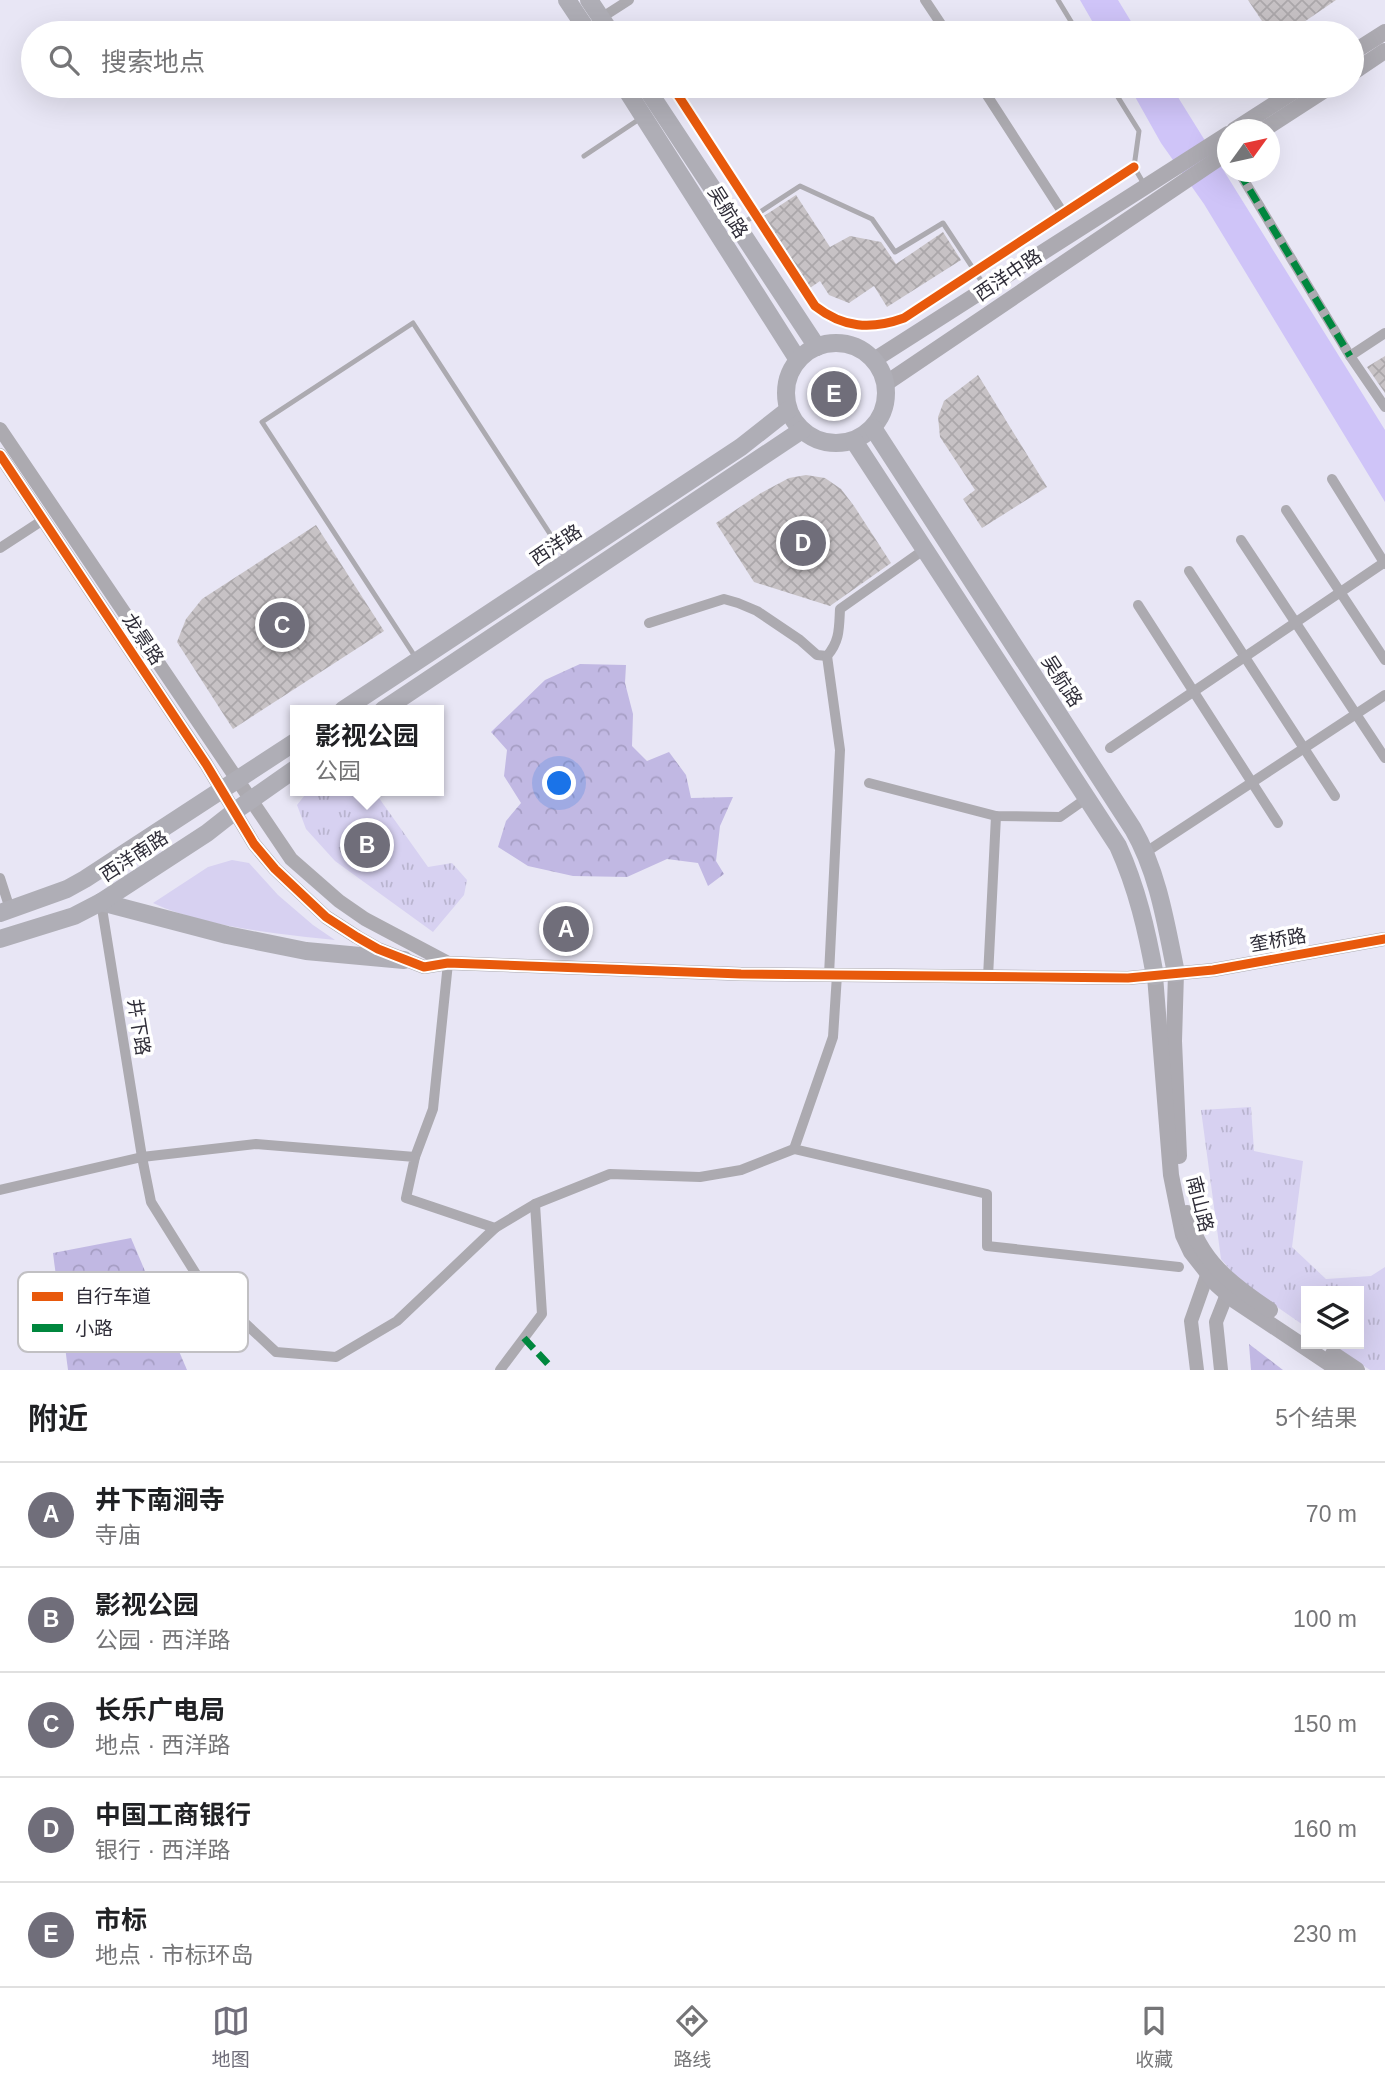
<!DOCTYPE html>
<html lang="zh">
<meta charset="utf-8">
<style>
:root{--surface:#fff;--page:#f2f2f2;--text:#202124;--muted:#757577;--line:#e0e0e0;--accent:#706e7a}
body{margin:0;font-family:Helvetica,"Noto Sans SC",sans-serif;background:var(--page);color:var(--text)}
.controls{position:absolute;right:21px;bottom:21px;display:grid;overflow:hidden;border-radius:0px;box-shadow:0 7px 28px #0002}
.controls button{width:63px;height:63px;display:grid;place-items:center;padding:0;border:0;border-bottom:2px solid var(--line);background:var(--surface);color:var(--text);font:35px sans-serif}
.compass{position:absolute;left:1217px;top:119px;width:63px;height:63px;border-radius:50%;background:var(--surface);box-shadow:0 7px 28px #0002;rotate:57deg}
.you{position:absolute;left:560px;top:784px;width:24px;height:24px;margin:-18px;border:5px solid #fff;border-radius:50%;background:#1a73e8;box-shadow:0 0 0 10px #1a73e833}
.badge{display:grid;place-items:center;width:46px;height:46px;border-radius:50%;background:var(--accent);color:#fff;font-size:23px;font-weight:700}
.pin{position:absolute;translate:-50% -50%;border:4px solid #fff;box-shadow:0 2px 7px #0006}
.popup{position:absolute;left:290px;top:705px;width:154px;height:91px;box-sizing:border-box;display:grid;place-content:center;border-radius:0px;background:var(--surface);filter:drop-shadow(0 2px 5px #0005);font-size:23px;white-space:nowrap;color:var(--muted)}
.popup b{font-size:26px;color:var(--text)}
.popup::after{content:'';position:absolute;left:50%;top:100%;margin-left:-14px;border:14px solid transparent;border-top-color:var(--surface)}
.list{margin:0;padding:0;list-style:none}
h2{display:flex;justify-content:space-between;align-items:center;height:91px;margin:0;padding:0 28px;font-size:30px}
h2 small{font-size:23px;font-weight:400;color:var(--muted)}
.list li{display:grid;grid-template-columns:46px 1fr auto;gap:21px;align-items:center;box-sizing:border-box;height:105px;padding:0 28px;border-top:2px solid var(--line)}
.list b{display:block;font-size:26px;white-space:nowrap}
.list p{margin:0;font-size:23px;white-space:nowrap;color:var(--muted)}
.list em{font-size:23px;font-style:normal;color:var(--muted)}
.icon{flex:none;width:38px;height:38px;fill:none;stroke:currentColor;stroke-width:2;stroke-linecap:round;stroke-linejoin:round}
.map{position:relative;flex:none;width:1385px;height:1370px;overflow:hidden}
.search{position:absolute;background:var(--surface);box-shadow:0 7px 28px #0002;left:21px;right:21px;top:21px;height:77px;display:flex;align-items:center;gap:18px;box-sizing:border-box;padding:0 24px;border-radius:38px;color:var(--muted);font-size:26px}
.sheet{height:616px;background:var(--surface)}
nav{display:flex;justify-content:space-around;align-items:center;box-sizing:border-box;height:98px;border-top:2px solid var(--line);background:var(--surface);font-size:19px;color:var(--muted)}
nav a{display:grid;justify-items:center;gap:4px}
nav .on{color:var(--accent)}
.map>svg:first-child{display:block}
</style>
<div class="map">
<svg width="1385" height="1370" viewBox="0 0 1385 1370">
<defs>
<pattern id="forest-crowns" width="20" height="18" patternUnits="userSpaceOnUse" patternTransform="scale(1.75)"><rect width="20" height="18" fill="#c1b8e3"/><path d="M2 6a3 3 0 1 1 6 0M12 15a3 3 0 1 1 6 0" fill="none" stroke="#a69ec4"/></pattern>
<pattern id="park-tufts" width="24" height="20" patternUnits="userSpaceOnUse" patternTransform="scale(1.75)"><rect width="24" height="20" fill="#d7d1f1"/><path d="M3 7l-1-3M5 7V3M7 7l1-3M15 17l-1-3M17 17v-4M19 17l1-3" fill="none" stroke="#b9b4cf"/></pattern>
<pattern id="building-cross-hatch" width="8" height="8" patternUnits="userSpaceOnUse" patternTransform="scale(1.75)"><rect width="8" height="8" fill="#c7c2c5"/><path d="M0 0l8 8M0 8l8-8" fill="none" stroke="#aba7aa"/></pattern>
</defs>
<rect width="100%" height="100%" fill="#e8e6f5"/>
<g fill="#d7d1f1">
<circle cx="836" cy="395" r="23"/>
<path d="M 232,860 L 249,863 L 278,895 L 313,925 L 335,940 C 279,934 204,927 153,903 L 208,867 Z"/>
</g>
<g fill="url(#forest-crowns)">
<polygon points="580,664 626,665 625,683 633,714 632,746 647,761 669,752 686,775 691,798 733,797 720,826 716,861 724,874 708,886 698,863 667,859 627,877 573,876 528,866 498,847 506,821 521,803 504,776 507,750 491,732 545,680"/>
<polygon points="131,1238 187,1370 68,1370 53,1253"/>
<polygon points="1249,1344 1283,1370 1251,1370"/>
</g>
<g fill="url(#park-tufts)">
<polygon points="308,791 374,791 428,867 452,863 467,880 464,895 433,932 335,861 306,829 297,805"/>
<polygon points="1251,1107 1254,1151 1303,1161 1292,1247 1326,1279 1371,1276 1385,1267 1385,1370 1370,1370 1331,1344 1359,1344 1359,1291 1306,1291 1306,1327 1240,1281 1221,1259 1201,1110"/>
</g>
<g fill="#cfc4f8">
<polygon points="1080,0 1118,0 1138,33 1099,33"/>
<polygon points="1129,86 1171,86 1385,430 1385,502 1204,204 1161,143"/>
</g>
<g fill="url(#building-cross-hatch)">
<polygon points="1248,0 1336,0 1288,33 1270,33"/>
<polygon points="796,195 830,247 850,236 881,242 896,264 943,232 961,260 887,307 874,286 849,303 829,295 820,281 810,288 764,216"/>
<polygon points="1385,356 1385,393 1367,367"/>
<polygon points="978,375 1047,487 982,528 963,499 975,490 940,437 938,417 944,401"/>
<polygon points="806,475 825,478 841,489 854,506 891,563 830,606 754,582 716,523 761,493 789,478"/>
<polygon points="316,525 384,631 233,729 177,642 186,619 202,599"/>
</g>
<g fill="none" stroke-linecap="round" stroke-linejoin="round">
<g stroke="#acaab0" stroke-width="5">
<polyline points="1058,0 1078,33"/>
<polyline points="1111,86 1139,131 1134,167 1144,184"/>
<polyline points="584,156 641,118"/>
<polyline points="740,225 800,186 872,219 895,252 943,223 984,285"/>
<polyline points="416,658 262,422 413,323 567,560"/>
</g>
<g stroke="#acaab0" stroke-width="10">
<polyline points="925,0 947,33"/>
<polyline points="601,18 629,0"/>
<polyline points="981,86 1063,213"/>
<polyline points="1239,172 1350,356"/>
<polyline points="1385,333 1350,356 1385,407"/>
<polyline points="1332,479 1385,564"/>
<polyline points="1286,510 1385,660"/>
<polyline points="1241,540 1385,758"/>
<polyline points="0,548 43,520"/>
<polyline points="1189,571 1335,796"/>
<polyline points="1138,605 1278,823"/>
<path d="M 649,623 L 724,599 L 738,603 L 757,611 L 800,640 L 817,655 L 827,656 C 840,641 839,628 840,609 L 925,549"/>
<polyline points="827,656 840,750 829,975"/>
<polyline points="1110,748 1385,562"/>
<polyline points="869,783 996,816 1060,817 1087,798"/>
<polyline points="1146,852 1385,695"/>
<polyline points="0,878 10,909"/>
<polyline points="101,902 142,1157 151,1202 201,1282 276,1352 336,1357 397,1321 495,1228"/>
<polyline points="837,975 833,1037 794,1149 987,1194 987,1246 1179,1267"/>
<polyline points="988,977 996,816"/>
<polyline points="415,1157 433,1109 448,963"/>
<polyline points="0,1190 142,1157 256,1144 415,1157 406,1198 495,1228 535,1204 610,1174 700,1177 741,1170 794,1149"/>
<polyline points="500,1370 542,1314 535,1204"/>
</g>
<g stroke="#acaab0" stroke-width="14">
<polyline points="0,429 291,859 339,901 365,919 448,963"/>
<polyline points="0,455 206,764 254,844 275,869 326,917 357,937 378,949 424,967 448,963 741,974 1128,978 1213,970 1385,939"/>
<polyline points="1197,1370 1191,1321 1210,1267"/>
<polyline points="1221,1370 1216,1322 1231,1284"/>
</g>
<g stroke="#acaab1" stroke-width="16">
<polyline points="1352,53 1385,32"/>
<polyline points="1352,73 1385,51"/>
<polyline points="1234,130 1302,86"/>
<polyline points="1263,130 1331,86"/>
<polyline points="874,360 1228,134"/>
<polyline points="885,384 1228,152"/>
<polyline points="1176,973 1174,1041 1179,1156"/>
<polyline points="1155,976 1171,1175 1183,1235 1191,1252 1217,1285 1234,1300 1339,1370"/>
<path d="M 1187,1213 C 1199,1260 1231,1284 1270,1310"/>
<polyline points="1333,1354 1357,1370"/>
</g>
<g stroke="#afaeb6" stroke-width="18">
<polyline points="567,0 589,33"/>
<polyline points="589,0 611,33"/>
<polyline points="624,86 798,360"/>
<polyline points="645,86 817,347"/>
<circle cx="836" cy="393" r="50"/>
<path d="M 873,428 L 1133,829 C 1158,872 1166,924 1176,973"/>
<path d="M 854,441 L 1118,846 C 1137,888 1147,931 1155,976"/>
<polyline points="343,710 741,447 788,410"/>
<polyline points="383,710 802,430"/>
<polyline points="101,902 227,935 306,951 404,960"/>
<polyline points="0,913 67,889 85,879 295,742"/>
<polyline points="0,939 74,916 101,902 207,833 235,811 295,769"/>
</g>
<g stroke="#00873e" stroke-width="7" stroke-dasharray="14 7" stroke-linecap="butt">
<polyline points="1239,172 1350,356"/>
<polyline points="524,1338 548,1364 547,1370"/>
</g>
<g stroke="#fff" stroke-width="13">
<g id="cycleway">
<path d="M 672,86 L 815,306 C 843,328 871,330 904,318 L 1134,167"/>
<polyline points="0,455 206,764 254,844 275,869 326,917 357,937 378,949 424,967 448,963 741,974 1128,978 1213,970 1385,939"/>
</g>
</g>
<use href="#cycleway" stroke="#e8590c" stroke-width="9"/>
</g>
<g text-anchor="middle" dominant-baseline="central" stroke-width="7" stroke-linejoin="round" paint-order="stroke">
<g font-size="19" fill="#2f2d38" stroke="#fff">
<text transform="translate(728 212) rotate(58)">吴航路</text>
<text transform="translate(1008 275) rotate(-34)">西洋中路</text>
<text transform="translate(556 545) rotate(-34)">西洋路</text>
<text transform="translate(143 639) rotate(56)">龙景路</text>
<text transform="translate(1062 681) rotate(57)">吴航路</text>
<text transform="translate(134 856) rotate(-33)">西洋南路</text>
<text transform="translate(1278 940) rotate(-10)">奎桥路</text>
<text transform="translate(139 1027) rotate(81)">井下路</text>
<text transform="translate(1200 1204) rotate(76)">南山路</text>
</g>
</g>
<rect x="18" y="1272" width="230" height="80" rx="10" fill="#fff" stroke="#c1c0c3" stroke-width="2"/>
<rect x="32" y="1292" width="31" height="9" fill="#e8590c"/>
<rect x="32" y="1324" width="31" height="8" fill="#00873e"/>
<g font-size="19" fill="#2f2d38">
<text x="75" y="1303">自行车道</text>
<text x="75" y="1335">小路</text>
</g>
</svg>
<div class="controls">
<button><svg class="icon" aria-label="layers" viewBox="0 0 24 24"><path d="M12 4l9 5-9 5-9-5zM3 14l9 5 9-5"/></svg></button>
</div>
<svg class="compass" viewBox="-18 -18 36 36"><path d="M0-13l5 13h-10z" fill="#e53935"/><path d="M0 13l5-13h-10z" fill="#757577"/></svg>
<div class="you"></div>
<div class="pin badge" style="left:566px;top:929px">A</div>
<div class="pin badge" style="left:367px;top:845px">B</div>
<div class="popup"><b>影视公园</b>公园</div>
<div class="pin badge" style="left:282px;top:625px">C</div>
<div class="pin badge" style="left:803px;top:543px">D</div>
<div class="pin badge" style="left:834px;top:394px">E</div>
<div class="search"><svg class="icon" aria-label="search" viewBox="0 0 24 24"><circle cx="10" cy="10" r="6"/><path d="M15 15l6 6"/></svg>搜索地点</div>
</div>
<section class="sheet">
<h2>附近<small>5个结果</small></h2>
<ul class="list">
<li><span class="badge">A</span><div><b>井下南涧寺</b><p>寺庙</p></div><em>70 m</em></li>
<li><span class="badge">B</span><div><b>影视公园</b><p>公园 · 西洋路</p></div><em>100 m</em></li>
<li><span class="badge">C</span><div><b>长乐广电局</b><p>地点 · 西洋路</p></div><em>150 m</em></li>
<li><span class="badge">D</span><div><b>中国工商银行</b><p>银行 · 西洋路</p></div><em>160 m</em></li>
<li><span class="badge">E</span><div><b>市标</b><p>地点 · 市标环岛</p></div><em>230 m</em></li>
</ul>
</section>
<nav>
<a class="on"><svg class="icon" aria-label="map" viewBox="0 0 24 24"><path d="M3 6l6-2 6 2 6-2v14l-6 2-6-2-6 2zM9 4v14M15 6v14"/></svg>地图</a>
<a><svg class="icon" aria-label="directions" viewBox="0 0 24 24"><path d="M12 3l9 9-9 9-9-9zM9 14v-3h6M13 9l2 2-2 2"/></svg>路线</a>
<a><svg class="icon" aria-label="saved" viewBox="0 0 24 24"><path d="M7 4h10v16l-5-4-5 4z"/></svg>收藏</a>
</nav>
